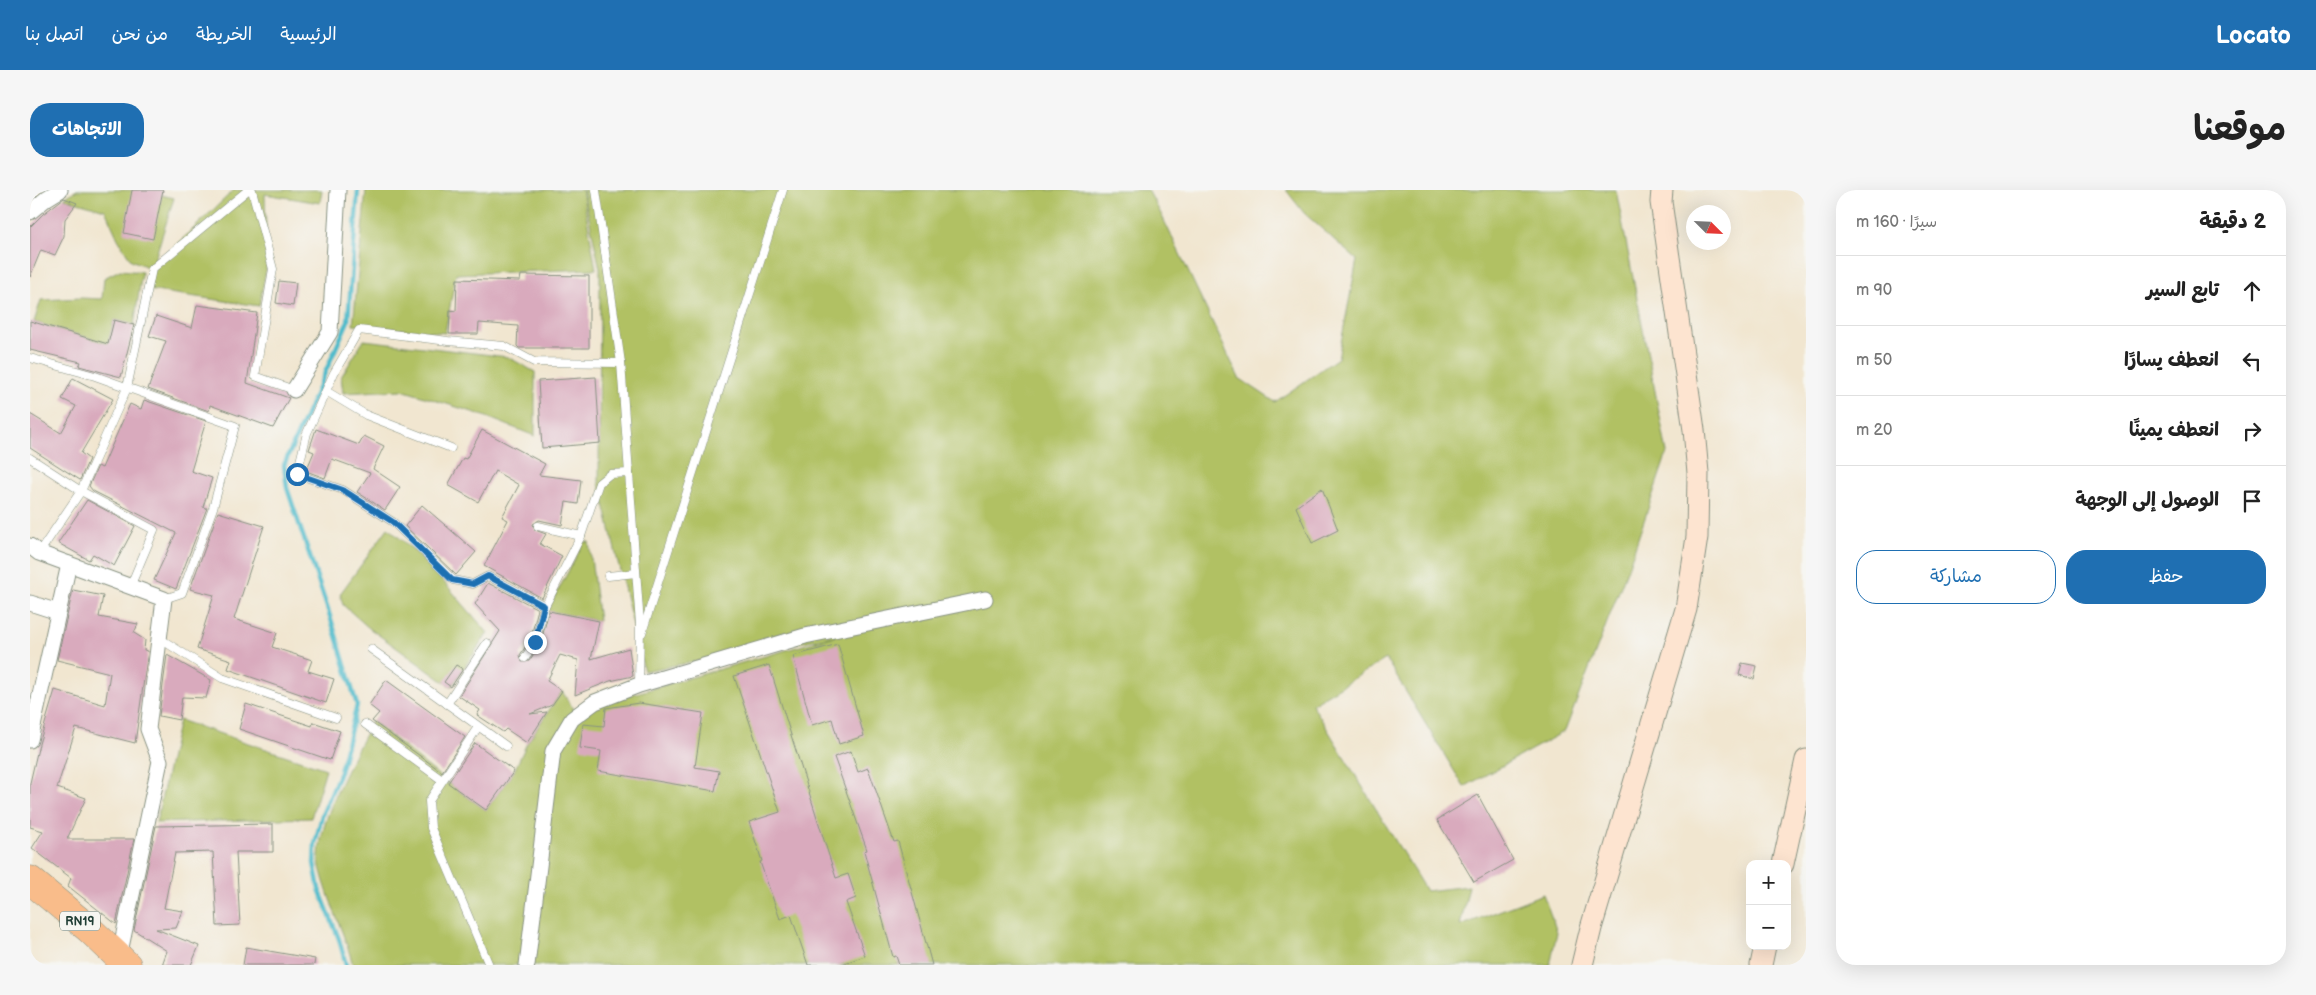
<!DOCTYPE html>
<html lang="ar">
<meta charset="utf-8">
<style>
:root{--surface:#fff;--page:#f6f6f6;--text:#222;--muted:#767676;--line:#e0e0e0;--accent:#1f6fb2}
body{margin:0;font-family:"Balsamiq Sans","Playpen Sans Arabic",sans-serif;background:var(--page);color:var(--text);direction:rtl}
.controls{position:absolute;right:15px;bottom:15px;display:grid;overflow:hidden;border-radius:10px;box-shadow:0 5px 20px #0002}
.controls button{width:45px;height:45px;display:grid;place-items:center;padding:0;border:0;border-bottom:1px solid var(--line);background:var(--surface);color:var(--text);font:25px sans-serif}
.compass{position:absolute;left:1656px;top:15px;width:45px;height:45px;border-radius:50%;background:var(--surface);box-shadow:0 5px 20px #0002;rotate:114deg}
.stop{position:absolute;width:15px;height:15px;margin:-11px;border:4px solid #1f6fb2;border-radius:50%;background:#fff}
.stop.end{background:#1f6fb2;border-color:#fff;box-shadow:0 1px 5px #0008}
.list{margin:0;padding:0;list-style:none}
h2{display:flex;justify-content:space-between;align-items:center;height:65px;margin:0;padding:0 20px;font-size:21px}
h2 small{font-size:16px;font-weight:400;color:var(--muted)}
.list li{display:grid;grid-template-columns:32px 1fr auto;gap:15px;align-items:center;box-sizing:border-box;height:70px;padding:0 20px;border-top:1px solid var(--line)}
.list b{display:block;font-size:19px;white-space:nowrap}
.list em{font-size:16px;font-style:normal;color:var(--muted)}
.actions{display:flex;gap:10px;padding:15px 20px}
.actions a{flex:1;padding:11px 0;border:1px solid var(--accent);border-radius:20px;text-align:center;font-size:18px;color:var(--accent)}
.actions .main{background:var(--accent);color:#fff}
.icon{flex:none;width:28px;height:28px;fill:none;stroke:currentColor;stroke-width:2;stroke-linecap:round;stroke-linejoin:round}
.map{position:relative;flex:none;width:1776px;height:775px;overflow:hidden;direction:ltr;border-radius:20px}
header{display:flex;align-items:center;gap:30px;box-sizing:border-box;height:70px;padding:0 25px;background:var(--accent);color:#fff}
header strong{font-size:24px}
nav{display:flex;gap:28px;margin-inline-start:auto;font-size:18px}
.intro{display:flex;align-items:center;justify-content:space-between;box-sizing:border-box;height:120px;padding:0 30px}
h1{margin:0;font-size:35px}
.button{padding:12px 22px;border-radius:20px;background:var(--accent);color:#fff;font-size:18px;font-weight:700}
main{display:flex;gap:30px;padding:0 30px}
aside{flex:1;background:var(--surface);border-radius:20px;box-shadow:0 5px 20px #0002}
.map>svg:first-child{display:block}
</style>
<header>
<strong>Locato</strong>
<nav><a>الرئيسية</a><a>الخريطة</a><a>من نحن</a><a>اتصل بنا</a></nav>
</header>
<div class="intro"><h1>موقعنا</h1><a class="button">الاتجاهات</a></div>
<main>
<aside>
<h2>2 دقيقة<small>سيرًا · 160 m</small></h2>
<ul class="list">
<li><svg class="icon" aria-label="ahead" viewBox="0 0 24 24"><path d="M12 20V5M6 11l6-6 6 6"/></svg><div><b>تابع السير</b></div><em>90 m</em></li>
<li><svg class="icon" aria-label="left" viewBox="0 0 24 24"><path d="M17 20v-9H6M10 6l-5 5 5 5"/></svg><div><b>انعطف يسارًا</b></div><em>50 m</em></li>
<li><svg class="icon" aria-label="right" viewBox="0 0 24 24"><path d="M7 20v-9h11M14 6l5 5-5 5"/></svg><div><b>انعطف يمينًا</b></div><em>20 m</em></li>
<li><svg class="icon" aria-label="arrive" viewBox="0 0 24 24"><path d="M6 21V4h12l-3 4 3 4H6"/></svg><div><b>الوصول إلى الوجهة</b></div></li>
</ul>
<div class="actions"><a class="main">حفظ</a><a>مشاركة</a></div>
</aside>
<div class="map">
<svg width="1776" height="775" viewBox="0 0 1776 775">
<rect width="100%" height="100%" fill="#f6f6f2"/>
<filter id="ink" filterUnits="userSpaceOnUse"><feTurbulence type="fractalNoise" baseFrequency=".02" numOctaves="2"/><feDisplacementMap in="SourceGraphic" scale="10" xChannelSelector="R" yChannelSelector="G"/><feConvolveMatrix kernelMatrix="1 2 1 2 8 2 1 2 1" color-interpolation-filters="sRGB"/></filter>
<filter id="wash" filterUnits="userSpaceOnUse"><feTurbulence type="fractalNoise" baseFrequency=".0096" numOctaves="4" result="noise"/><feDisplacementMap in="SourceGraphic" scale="20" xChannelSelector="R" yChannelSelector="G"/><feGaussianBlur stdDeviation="1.12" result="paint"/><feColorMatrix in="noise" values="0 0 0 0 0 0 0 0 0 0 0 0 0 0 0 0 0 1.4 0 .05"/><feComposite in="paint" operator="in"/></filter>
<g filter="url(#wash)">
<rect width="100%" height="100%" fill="#f1e6d0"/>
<g fill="#b1c164" stroke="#687f4c">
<polygon points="47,0 109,0 144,8 122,78 204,0 292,0 290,13 235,4 237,76 229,116 118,100 122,79 101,70 88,49 75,20 34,8"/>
<polygon points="336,0 552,0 566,79 426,84 415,143 323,135"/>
<path d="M 553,0 L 1118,0 L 1131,24 L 1209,188 L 1245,212 L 1308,168 L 1327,70 L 1274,23 L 1256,0 L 1586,0 L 1637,263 L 1598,378 L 1535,541 L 1434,597 L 1356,469 L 1282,514 L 1396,701 L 1439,696 L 1430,736 L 1513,704 L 1527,742 L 1520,775 L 323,775 C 314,742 298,710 290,677 C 282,641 325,564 342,531 L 417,592 L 456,620 L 484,581 L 497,553 L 532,501 L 544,521 L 805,446 L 614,481 L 569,293 L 570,79 Z"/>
<polygon points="90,80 112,82 104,135 84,130 78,154 4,132 11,110 51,108 72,109 74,88"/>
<polygon points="334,150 478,167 505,182 505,246 449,224 372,200 313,203 311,187"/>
<polygon points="358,338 394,369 458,443 421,497 339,438 313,415 310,404"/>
<polygon points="554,352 559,352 569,431 517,421"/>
<polygon points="149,530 296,579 281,628 126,633"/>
</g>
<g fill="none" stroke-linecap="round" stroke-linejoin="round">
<polyline stroke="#4fbbcb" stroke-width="4.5" points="316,775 309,749 289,699 284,673 285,654 292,625 310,582 327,515 301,429 257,298 254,275 318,131 328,0"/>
</g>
<g id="blocks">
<g fill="#d9aabd">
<polygon points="102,0 133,0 123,49 94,43"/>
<polygon points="34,8 47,13 35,29 34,46 25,65 11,60 0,87 0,37 13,24"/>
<polygon points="491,85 559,86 559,158 489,158 487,156 488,136 449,133 448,144 419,144 420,120 426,121 427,89 490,91"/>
<polygon points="249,91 266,93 263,116 246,113"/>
<polygon points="167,115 227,123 217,193 259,208 243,238 180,215 179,221 118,199 136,151 119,146 126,126 162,138"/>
<polygon points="84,130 104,135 91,187 49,176 51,172 0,160 0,131 78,154"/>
<polygon points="566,187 570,253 512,258 508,191"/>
<polygon points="43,188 83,209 51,263 59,269 50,290 0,258 0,224 31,243 46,216 32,209"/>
<polygon points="114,210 176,231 161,281 182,288 173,317 177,318 146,399 124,390 146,343 63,301 59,296 68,276 72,278 100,214 111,219"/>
<polygon points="286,239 329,255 334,246 354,256 343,279 370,297 355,320 327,302 340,283 302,269 295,288 276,281 284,262 279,260"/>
<polygon points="452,240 515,274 509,285 551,290 548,314 536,312 532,335 509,330 503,334 505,340 516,344 510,354 532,366 512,408 454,376 478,330 472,327 489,295 465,281 448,312 418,295 433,268 436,269"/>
<polygon points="1292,298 1308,340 1282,353 1266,317"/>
<polygon points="57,310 105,336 84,376 63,364 59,370 28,353"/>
<polygon points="392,315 446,362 426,385 375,336"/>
<polygon points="188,322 234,336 204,429 247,443 242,457 282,470 278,481 304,489 296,513 198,479 201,470 167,459 184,405 160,399"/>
<polygon points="458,393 508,419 500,450 490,465 492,472 499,471 510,455 519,421 569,431 561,469 599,458 603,486 580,491 545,505 548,470 530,465 517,491 532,501 522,515 500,524 517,522 497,553 476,539 473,542 447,525 450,520 429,506 470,441 445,414"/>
<polygon points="43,400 73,406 69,427 108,434 104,443 115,450 114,460 118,461 105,553 46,538 27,598 56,608 37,649 104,649 86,734 38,696 41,688 2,658 13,641 0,637 0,593 9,554 25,500 75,515 80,483 27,470"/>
<polygon points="808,454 834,546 809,554 802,529 782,535 763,466"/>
<polygon points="137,465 181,490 176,508 152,507 149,530 129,526"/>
<polygon points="1712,473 1727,476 1724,489 1709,485"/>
<polygon points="426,475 433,479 421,497 414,492"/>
<polygon points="739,475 806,688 818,684 826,708 816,712 835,766 809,775 778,775 761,725 750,729 730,672 732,671 719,632 750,622 704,486"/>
<polygon points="356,490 435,547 412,582 342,531 349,523 339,515"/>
<polygon points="609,513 673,523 665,577 689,581 685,601 568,581 571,561 550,558 553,534 574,536 576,518"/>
<polygon points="216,514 282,536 283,532 310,541 300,570 209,539"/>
<polygon points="445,553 484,581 456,620 418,593"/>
<polygon points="821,561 828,582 838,578 864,652 868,651 902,775 869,775 866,766 863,767 834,661 837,660 804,567"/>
<polygon points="1448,605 1483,670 1444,692 1407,630"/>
<polygon points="243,634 243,662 206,662 210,735 187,736 183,662 145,663 134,718 153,721 146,738 126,739 169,756 161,775 132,775 137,761 104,740 126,636"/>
<polygon points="216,757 285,769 284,775 213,775"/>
</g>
</g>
</g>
<g filter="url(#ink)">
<use href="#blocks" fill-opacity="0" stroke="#889282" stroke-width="1"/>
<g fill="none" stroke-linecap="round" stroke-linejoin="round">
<g stroke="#889282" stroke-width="9">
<g id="lane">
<polyline points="222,0 243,79 225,186 264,200"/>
<polyline points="566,0 591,173 610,435 609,495"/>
<polyline points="0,168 65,186 205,236 183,318 152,403 134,409"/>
<polyline points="296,201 336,225 421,258"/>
<polyline points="0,268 51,301 124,340 100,397"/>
<polyline points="508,336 551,346"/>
<polyline points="9,363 51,301 97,198 122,79 218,0"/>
<polyline points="578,386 606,383"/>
<polyline points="515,416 551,346 569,293 580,284 599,283"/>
<polyline points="612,443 753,0"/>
<polyline points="129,448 192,488 306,528"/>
<polyline points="341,459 476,556"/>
<polyline points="495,468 505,452 515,416 458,386 443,394 423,390 363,332 313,300 267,284 277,243 304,183 329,140 418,151 474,156 504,172 591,173"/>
<polyline points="417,514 457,453"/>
<polyline points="335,534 412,590"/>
<polyline points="448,537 399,611 401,638 459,775"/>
</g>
</g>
<g stroke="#889282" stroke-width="17">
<g id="street">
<polyline points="0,22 17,8 30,0"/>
<polyline points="264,200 300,142 308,0"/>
<polyline points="0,356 9,363 134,409 118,539 130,571 89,767"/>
<polyline points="0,413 28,422"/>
<polyline points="0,550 39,374"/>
<polyline points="497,775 523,561 542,529 565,512 609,495 775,446 955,409"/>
</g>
</g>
<g stroke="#889282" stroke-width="23">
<g id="secondary">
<polyline points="1753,674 1776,570"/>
<polyline points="1552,775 1561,738 1656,419 1667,347 1668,283 1664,240 1631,12 1632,0"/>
<polyline points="1731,775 1735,756"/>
</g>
</g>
<g stroke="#889282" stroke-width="29">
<polyline id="highway" points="0,690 59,739 97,775"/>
</g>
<use href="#lane" stroke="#fff" stroke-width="8"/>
<use href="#street" stroke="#fff" stroke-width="15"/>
<use href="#secondary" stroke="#fde4d0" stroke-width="21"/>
<use href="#highway" stroke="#f9bc8a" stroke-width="28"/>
</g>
</g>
<g fill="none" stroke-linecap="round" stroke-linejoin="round" filter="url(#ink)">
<polyline stroke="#1f6fb2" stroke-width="6" points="267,284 313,300 363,332 422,390 443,394 458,386 514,416 505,452"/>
</g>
<g text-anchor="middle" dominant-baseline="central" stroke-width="5" stroke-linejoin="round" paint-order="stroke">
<rect fill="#f6f6f2" stroke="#60746d" stroke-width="1" x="30" y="721.5" width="40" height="19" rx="4"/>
<g font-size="12" font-weight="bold" fill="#1f3d34">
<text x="50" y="731">RN19</text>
</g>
</g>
</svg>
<div class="controls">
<button>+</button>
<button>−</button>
</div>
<svg class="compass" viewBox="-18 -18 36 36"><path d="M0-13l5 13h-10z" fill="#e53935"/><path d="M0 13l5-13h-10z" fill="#767676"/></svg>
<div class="stop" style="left:267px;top:284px"></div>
<div class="stop end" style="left:505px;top:452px"></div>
</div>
</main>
